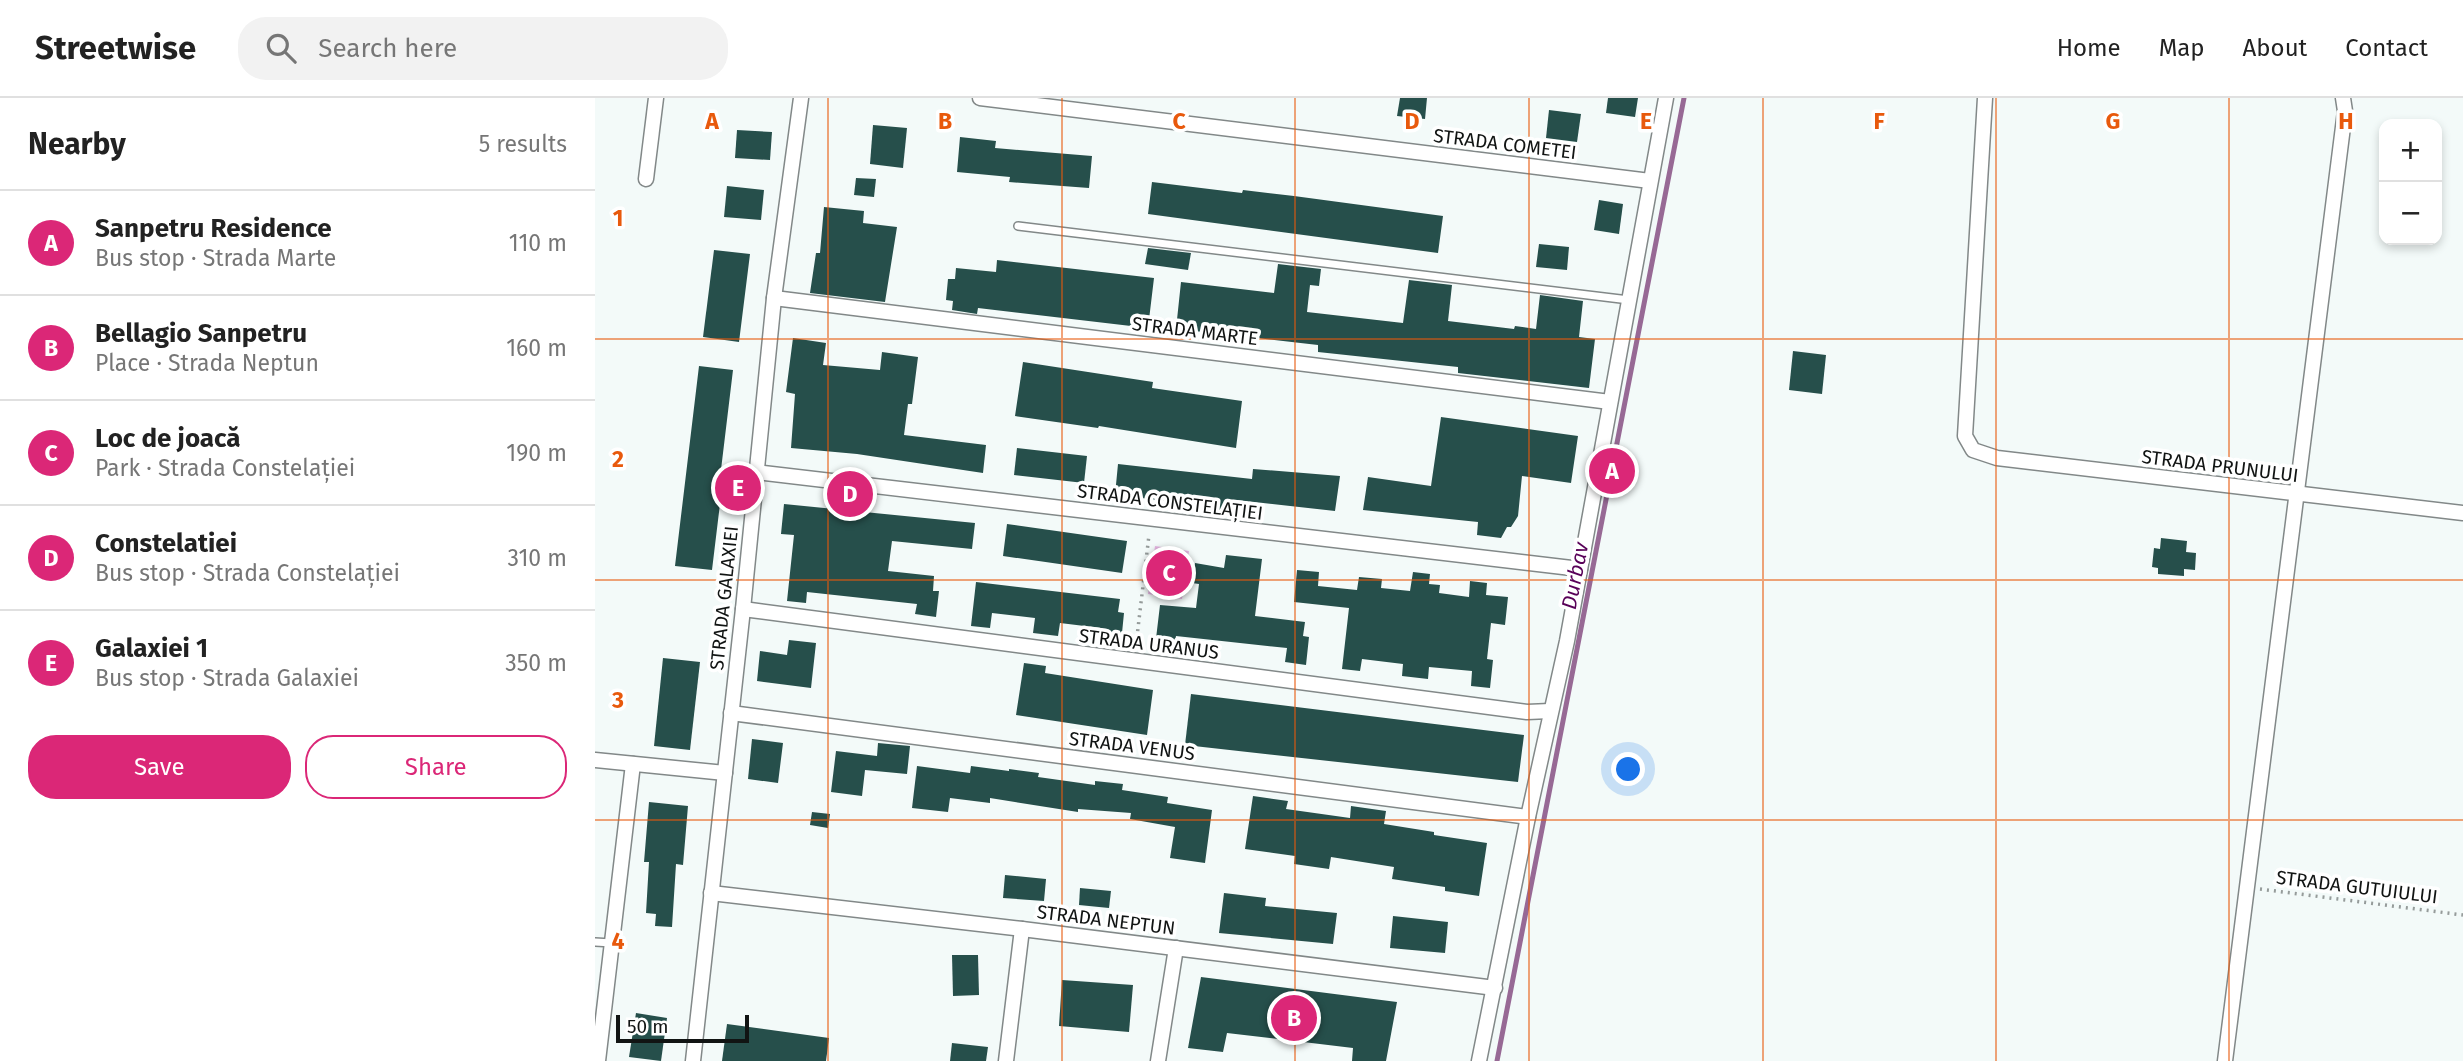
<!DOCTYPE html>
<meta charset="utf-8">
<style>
:root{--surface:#fff;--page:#f2f2f2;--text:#222;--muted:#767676;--line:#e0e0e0;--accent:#db2777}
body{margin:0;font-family:"Fira Sans",sans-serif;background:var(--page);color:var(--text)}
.controls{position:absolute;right:21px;top:21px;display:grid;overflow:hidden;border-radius:14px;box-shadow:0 4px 10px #0003}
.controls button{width:63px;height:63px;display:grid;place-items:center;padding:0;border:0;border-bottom:2px solid var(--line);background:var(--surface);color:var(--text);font:35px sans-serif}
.scale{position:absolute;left:21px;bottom:18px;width:133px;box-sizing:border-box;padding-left:7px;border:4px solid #111413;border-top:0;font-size:19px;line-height:24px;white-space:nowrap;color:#111413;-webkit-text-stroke:5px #fff;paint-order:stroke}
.you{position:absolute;left:1034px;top:672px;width:24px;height:24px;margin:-18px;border:5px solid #fff;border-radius:50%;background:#1a73e8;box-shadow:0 0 0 10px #1a73e833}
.badge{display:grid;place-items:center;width:46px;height:46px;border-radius:50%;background:var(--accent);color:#fff;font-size:23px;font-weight:700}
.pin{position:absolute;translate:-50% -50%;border:4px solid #fff;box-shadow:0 2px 7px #0006}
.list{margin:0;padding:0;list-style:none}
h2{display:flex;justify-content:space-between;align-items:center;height:91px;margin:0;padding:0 28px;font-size:30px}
h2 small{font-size:23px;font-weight:400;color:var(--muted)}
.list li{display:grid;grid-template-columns:46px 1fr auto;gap:21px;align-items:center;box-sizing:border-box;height:105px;padding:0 28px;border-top:2px solid var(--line)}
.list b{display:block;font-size:26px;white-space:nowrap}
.list p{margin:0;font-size:23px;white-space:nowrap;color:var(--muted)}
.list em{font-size:23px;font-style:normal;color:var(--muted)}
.actions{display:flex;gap:14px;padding:21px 28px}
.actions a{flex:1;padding:16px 0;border:2px solid var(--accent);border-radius:28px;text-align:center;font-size:24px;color:var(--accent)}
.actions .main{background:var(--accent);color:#fff}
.icon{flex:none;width:38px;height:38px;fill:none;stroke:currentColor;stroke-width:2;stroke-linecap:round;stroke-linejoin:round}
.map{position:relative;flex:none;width:1868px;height:963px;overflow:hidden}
header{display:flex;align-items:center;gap:42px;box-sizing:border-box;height:98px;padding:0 35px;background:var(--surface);border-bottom:2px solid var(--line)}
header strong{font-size:33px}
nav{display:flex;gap:38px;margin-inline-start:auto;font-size:24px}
.search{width:490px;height:63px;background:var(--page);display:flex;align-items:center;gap:18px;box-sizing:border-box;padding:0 24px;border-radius:28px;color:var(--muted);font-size:26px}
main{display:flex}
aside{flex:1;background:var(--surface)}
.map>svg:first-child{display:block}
</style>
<header>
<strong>Streetwise</strong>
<div class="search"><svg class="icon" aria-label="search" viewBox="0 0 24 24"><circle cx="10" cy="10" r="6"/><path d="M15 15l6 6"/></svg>Search here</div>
<nav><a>Home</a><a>Map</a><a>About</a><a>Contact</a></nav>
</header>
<main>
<aside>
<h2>Nearby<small>5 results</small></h2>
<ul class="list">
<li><span class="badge">A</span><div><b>Sanpetru Residence</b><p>Bus stop · Strada Marte</p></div><em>110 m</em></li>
<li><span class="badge">B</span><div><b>Bellagio Sanpetru</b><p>Place · Strada Neptun</p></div><em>160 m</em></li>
<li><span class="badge">C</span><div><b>Loc de joacă</b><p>Park · Strada Constelației</p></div><em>190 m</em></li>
<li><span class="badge">D</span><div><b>Constelatiei</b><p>Bus stop · Strada Constelației</p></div><em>310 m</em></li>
<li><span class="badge">E</span><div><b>Galaxiei 1</b><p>Bus stop · Strada Galaxiei</p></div><em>350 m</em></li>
</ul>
<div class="actions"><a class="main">Save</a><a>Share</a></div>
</aside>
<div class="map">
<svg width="1868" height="963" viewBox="0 0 1868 963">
<rect width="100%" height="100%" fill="#f3faf9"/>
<polygon fill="#e6b7e3" points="560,448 594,453 587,501 553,496"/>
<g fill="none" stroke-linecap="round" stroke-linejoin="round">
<polyline stroke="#976995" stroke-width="5" points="902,963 1089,0"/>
</g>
<g fill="#264f4b">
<polygon points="805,0 832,0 830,21 802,18"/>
<polygon points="1013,0 1043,0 1040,19 1011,15"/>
<polygon points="954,12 986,16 982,44 951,40"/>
<polygon points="278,27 312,30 308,70 275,66"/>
<polygon points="142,32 177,34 175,62 140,60"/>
<polygon points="365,39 401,43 400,50 497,58 494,90 414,84 415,79 362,74"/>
<polygon points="261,80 281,81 279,99 259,97"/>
<polygon points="557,84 647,95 648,92 699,98 848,118 843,155 553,116"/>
<polygon points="132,88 169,92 166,122 129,119"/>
<polygon points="1004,102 1028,106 1024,136 999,132"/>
<polygon points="229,109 269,113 268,125 302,129 290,204 215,195 221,155 225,155"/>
<polygon points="944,146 974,149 972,172 941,169"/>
<polygon points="553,150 596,155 593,172 550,166"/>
<polygon points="119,152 155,156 144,244 108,239"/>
<polygon points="402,162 559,180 553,230 383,210 382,216 357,212 358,203 351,202 353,181 360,181 361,170 401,174"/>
<polygon points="683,166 726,171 724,188 715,187 712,214 808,225 814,182 857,187 853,223 919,231 920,228 941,231 945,197 988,203 984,239 1000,241 994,290 863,275 863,269 723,254 723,247 581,231 586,184 679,195"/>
<polygon points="198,240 231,245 228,267 285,272 287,254 323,259 317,306 313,306 309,337 391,347 388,375 262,356 196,350 200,296 191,294"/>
<polygon points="1198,253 1231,257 1227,296 1194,292"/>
<polygon points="428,264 558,284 557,290 647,303 641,350 504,328 503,330 420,318"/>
<polygon points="104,268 138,272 125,380 128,381 117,472 80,468"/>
<polygon points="846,319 983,338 976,385 927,378 923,418 916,429 912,429 906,440 882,437 883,424 768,412 773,379 836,388"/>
<polygon points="422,350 492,358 489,385 419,377"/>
<polygon points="523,366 657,381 658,371 745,378 740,413 642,402 640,416 615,413 615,408 520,397"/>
<polygon points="189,406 380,425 377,451 297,443 293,473 339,478 338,493 344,493 341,519 320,516 322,506 212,494 211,505 192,503 199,437 186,436"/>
<polygon points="412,426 532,443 527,475 408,458"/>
<polygon points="1566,440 1592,443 1591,454 1601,455 1600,472 1589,471 1589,478 1563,476 1563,470 1557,469 1559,450 1565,451"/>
<polygon points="631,457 667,461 660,518 710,524 708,538 714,539 711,567 690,564 692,550 581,538 579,552 560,549 565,507 601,510 604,486 597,485 600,465 629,470"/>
<polygon points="702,472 724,474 723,488 762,492 764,479 787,481 786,490 815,493 818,474 835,476 834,486 845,487 844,495 874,499 875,483 892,485 891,497 913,499 910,527 896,525 892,561 898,562 895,590 876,588 877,573 834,569 833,581 807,578 808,566 767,561 765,573 747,571 754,510 699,504"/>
<polygon points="381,484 525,501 523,514 529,515 526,545 505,543 506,530 465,525 463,538 438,535 440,520 397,515 395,530 376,528"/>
<polygon points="194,542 221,545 216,590 162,583 165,553 192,557"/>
<polygon points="68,560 105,564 95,652 59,648"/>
<polygon points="429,565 451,568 450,575 558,592 552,637 421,617"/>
<polygon points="596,596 929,637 923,684 590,647"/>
<polygon points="157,641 188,645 183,685 153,681"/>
<polygon points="283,645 315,648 312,676 270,672 267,698 236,694 241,653 282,658"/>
<polygon points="322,668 375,675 376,668 414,673 414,671 444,675 443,679 500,687 500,683 528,686 527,692 573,699 572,705 617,712 610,765 575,760 580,729 535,721 536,715 483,711 483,714 395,700 395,705 355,700 353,714 317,710"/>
<polygon points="658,698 693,703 691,711 755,720 756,708 791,713 789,726 839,734 839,737 892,745 884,798 850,793 850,789 797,781 799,769 736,759 734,771 699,766 700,758 650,751"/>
<polygon points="54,704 93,708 88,767 81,766 77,829 60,828 61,816 51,815 54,764 49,764"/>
<polygon points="217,714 235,716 233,730 215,727"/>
<polygon points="410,777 451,781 449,803 408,800"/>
<polygon points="485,790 516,793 514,810 484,807"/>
<polygon points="629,795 671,800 670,808 742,815 738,846 624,835"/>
<polygon points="798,818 853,824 850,855 795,850"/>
<polygon points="357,857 383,857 384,897 358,898"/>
<polygon points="606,879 802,904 791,963 757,963 758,950 632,935 628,954 593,950"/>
<polygon points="467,882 538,887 534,934 464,928"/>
<polygon points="41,915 72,920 66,963 34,959"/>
<polygon points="132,926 234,940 231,963 127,963"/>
<polygon points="357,945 393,949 391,963 355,963"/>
</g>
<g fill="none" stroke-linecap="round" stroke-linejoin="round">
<g stroke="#828888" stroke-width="10">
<g id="service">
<polyline points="423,128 1034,202"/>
<polyline points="0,844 17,845"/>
</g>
</g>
<g stroke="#828888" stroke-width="17">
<g id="minor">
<polyline points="385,0 1055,83"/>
<polyline points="1390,0 1370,338 1378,352 1402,360 1868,415"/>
<polyline points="51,81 61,0"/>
<polyline points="179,200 1015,304"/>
<polyline points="161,374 985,471"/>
<polyline points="148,511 932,614 955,613"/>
<polyline points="136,615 933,719"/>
<polyline points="0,662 130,675"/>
<polyline points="116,795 427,831 900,890"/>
<polyline points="3,963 38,666"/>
<polyline points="98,963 148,511 179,200 206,0"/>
<polyline points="411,963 427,831"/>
<polyline points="563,963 581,850"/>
<polyline points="884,963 933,719 972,543 1071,0"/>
<polyline points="1630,963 1750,13 1748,0"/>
</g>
</g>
<g stroke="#959b9a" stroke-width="3.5" stroke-dasharray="2 5" stroke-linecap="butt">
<polyline points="541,547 554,437"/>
<polyline points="1665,791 1868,817"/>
</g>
<use href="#service" stroke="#fff" stroke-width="7"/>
<use href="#minor" stroke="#fff" stroke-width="14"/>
</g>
<path fill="none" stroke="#e8590c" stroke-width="2" stroke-opacity="0.55" d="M 233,0 L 233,963M 467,0 L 467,963M 700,0 L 700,963M 934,0 L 934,963M 1168,0 L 1168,963M 1401,0 L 1401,963M 1634,0 L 1634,963M 0,241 L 1868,241M 0,482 L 1868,482M 0,722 L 1868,722"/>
<g text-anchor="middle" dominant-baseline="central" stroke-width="7" stroke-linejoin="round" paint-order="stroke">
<g font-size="19" fill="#111413" stroke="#fff">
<text transform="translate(910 46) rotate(7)">STRADA COMETEI</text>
<text transform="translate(600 233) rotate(7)">STRADA MARTE</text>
<text transform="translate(1625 368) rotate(7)">STRADA PRUNULUI</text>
<text transform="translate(575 404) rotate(7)">STRADA CONSTELAȚIEI</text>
<text transform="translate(129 500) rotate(-84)">STRADA GALAXIEI</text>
<text transform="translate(554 546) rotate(7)">STRADA URANUS</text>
<text transform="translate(537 648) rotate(7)">STRADA VENUS</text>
<text transform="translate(1762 789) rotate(7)">STRADA GUTUIULUI</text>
<text transform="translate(511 822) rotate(7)">STRADA NEPTUN</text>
</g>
<g font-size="21" font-style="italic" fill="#580158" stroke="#fff">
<text transform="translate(980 478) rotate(-79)">Durbav</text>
</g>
</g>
<g font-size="23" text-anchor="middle" font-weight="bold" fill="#e8590c" stroke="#fff" stroke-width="7" stroke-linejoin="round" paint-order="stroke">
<text x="117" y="31">A</text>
<text x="350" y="31">B</text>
<text x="584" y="31">C</text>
<text x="817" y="31">D</text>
<text x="1051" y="31">E</text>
<text x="1284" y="31">F</text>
<text x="1518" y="31">G</text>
<text x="1751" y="31">H</text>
<text x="23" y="128">1</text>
<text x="23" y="369">2</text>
<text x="23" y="610">3</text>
<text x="23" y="851">4</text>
</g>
</svg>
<div class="controls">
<button>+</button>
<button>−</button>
</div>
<div class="scale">50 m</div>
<div class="you"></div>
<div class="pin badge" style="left:1017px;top:373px">A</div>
<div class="pin badge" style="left:699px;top:920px">B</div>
<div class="pin badge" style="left:574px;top:475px">C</div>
<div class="pin badge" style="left:255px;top:396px">D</div>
<div class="pin badge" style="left:143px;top:390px">E</div>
</div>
</main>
